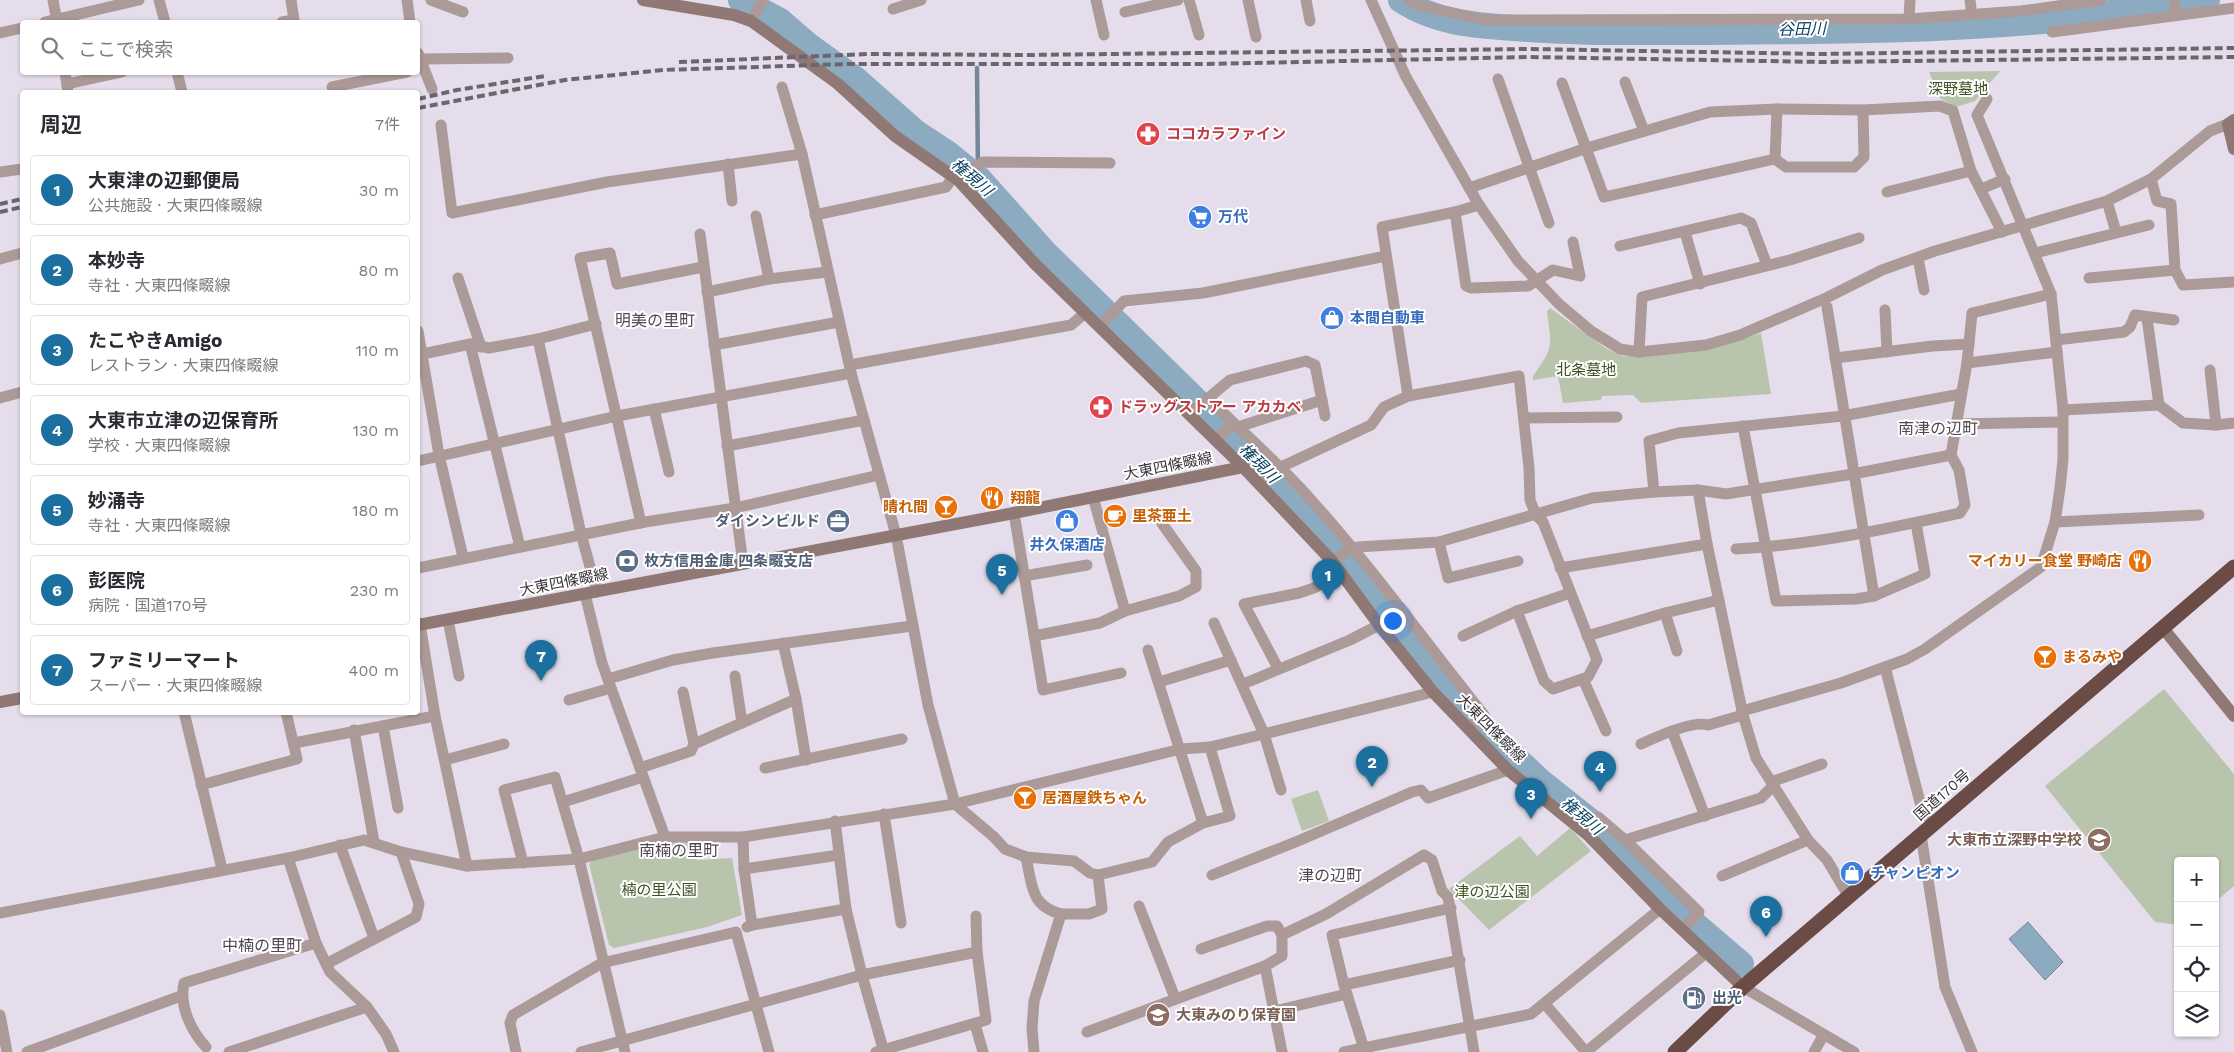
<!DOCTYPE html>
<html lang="ja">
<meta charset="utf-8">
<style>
:root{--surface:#fff;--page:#f7f7f7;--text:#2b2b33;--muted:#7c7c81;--line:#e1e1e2;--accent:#1b70a0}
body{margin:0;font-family:"Work Sans","Noto Sans JP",sans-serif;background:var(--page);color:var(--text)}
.controls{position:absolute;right:15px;bottom:15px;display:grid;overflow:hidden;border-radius:5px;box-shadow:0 1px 4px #0004}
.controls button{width:45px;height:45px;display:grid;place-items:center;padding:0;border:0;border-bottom:1px solid var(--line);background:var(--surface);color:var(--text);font:25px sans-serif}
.you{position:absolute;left:1392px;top:620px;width:18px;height:18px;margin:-12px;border:4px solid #fff;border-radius:50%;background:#1a73e8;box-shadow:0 0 0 8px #1a73e833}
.badge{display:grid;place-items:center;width:32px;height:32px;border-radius:50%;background:var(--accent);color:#fff;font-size:16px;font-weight:700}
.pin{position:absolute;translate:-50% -41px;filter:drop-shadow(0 1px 2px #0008)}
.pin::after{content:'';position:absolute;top:26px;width:18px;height:15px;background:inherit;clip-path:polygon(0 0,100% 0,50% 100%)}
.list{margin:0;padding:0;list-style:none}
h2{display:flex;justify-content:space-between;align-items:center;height:65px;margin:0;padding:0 20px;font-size:21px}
h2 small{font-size:16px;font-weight:400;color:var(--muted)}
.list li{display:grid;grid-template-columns:32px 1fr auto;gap:15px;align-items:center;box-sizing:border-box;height:70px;margin:0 10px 10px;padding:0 10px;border:1px solid var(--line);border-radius:5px}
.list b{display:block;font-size:19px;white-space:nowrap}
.list p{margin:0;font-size:16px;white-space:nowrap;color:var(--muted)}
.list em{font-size:16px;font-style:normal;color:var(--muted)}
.icon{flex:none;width:28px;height:28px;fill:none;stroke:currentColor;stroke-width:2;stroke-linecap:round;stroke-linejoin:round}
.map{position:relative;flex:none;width:2234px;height:1052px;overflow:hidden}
.search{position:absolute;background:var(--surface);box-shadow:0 1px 4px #0004;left:20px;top:20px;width:400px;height:55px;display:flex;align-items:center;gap:12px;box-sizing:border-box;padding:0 18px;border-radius:5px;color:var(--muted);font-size:19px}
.panel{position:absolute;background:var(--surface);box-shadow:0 1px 4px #0004;left:20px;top:90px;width:400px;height:625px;border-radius:5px}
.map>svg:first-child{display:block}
</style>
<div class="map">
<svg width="2234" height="1052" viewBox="0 0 2234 1052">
<rect width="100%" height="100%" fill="#e5ddeb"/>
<g fill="#b9c4ad">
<polygon points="2000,71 1975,101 1956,107 1941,99 1929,72"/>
<path d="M 1550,308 L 1607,349 L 1623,356 L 1638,356 L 1718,347 L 1761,333 L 1771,394 L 1641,403 L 1633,395 L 1602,396 L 1601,400 L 1563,403 L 1558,376 L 1533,380 L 1533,376 C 1555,346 1551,346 1547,311 Z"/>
<polygon points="2164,689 2234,774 2234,886 2215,902 2215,861 2178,861 2178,925 2155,922 2045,786"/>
<polygon points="1318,790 1329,821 1302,831 1291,799"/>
<polygon points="1570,828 1591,851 1489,930 1449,889 1520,836 1537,856"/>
<polygon points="671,839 695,839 697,860 732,858 742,915 707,927 614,948 609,945 589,864 592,861"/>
</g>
<polygon fill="#8cabc0" stroke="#738798" points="2028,922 2063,962 2045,980 2009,939"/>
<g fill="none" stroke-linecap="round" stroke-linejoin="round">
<polyline stroke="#738798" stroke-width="4.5" points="977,68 978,178"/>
<g stroke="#8cabc0" stroke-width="26">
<polyline points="741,0 780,21 809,46 855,79 915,132 947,153 978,178 1044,252 1274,477 1339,548 1444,682 1487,732 1542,783 1596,826 1692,922 1741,964"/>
<path d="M 1401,0 C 1437,23 1473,25 1514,28 C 1570,33 1626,32 1682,32 C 1806,31 1930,32 2053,20 C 2105,14 2156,7 2207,0"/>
</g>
<g stroke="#ab9a97" stroke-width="11">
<polyline points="53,0 57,22"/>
<polyline points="159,0 165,22"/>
<polyline points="407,0 410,22"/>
<polyline points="431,0 463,12"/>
<polyline points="1096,0 1104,35"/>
<polyline points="1189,0 1199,35"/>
<polyline points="1248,0 1256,37"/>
<polyline points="1306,0 1310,21"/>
<polyline points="1371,0 1406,77 1479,205 1518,261 1559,304 1591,331 1620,349 1639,352 1706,345 1740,335 1826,298 1882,270 1935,251 2107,201 2151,179 2210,131 2228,124"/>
<polyline points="1409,0 1417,5 1485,20 1909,19 2021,11 2101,0"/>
<polyline points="1970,0 1971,8"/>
<polyline points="2174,0 2177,15"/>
<polyline points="893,9 921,0"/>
<polyline points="1125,12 1178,0"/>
<polyline points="1909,19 1910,0"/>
<polyline points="751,21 763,0"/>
<polyline points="45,22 139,0"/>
<polyline points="282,22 294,20 291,0"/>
<polyline points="2052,32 2234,8"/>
<polyline points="0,33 22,28"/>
<polyline points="418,53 432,89"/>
<polyline points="420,59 508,58"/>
<polyline points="65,72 68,92"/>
<polyline points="177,72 182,92"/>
<polyline points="1498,79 1549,223"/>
<polyline points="1625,82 1644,131"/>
<polyline points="1562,83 1604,197 1775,159"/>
<polyline points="67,84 122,72"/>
<polyline points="332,87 407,72"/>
<polyline points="782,87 802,154"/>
<polyline points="1777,109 1775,159 1786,167 1854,167 1864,157 1863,110"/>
<polyline points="441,125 452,213 607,182 802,154 851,373 896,535 928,705 955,804 994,837 1005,849 1026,857 1074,861 1090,873 1098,875 1152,862 1168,842 1203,823 1230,816 1210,747"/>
<polyline points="728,164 732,201"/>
<polyline points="0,172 22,169"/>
<polyline points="2151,179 2157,201 2171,204 2175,270 2183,285 2234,282"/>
<polyline points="958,180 965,172 983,162 1110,163"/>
<polyline points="1469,188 1587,148 1710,112 1777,109 1863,110 1940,106 1953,111 1971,171 2002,232"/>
<polyline points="1981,189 2005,179"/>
<polyline points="1887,192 1971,171"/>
<polyline points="2107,201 2116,232"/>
<polyline points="1455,212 1466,286 1471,288 1528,286 1553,270 1580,276 1573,242"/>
<polyline points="815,215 946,187 953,177"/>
<polyline points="756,216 769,279"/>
<polyline points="1685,232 1700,284"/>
<polyline points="700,234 743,564"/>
<polyline points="1620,246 1741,218 1751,223 1767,265"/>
<polyline points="2035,253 2149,225"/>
<polyline points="1918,258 1924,290"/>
<polyline points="0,259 22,253"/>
<polyline points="458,278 481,347"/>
<polyline points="2089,278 2175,270"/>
<polyline points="707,292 769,279 827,272"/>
<polyline points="1827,307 1874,596"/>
<polyline points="1885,310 1887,352"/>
<polyline points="2147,318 2159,405"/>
<polyline points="1100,326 1124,301 1203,293 1386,256"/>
<polyline points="418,331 439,455 463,557"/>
<polyline points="538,339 581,534 597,592"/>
<polyline points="2056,340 2124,332 2130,327 2135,315 2174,320"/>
<polyline points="470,344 520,547"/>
<polyline points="714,345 839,322"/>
<polyline points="1639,352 1642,297 1790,260 1859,238"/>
<polyline points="418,355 470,344 489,348 538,339 596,324"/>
<polyline points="1835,358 1933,346 1969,344"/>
<polyline points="1967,363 2057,352"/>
<polyline points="850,365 1071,325 1084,314"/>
<polyline points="2210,370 2216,425"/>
<polyline points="1408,396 1382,227 1455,212 1479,205"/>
<polyline points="0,398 22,392"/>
<path d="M 1208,398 C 1243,433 1281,465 1313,502 C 1374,570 1427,644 1484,715 L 1468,728"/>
<polyline points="654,409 669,472"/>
<polyline points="2063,410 2159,405 2183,423 2216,425 2234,423"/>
<polyline points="1189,414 1230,380 1306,361 1315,365 1325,416"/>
<polyline points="1524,418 1617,417"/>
<polyline points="1957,424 2062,422"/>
<polyline points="1743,426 1776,601 1856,599 1874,596 1925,574 1916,523"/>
<polyline points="1238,427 1322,400"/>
<polyline points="1215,440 1234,424"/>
<polyline points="727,446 864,420"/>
<polyline points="418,461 617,416 851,373"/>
<polyline points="1261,486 1281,467 1371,425 1384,407 1408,396 1519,376 1529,468 1530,500 1536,515 1543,522 1597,660 1588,677 1553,689 1544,681 1517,611"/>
<polyline points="1698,490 1707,544 1743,715 1756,758 1808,840 1827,860 1849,897"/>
<polyline points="1654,492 1649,441 1678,433 1843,416 1961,394"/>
<polyline points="1014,513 1043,690 1121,673"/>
<polyline points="2055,522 2199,515"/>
<polyline points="641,523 580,258 610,253 617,284 703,267"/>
<polyline points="1439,542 1448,578 1518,561"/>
<path d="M 1736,549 C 1812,545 1886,529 1960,513 L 1965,505 L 1959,470 L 1951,455 L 1967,363 L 1972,313 L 2051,294"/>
<polyline points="1332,561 1349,550 1358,547 1439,542 1592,498 1654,492 1698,490 1726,494 1853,474 1951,455"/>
<polyline points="418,568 645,522 735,508 879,475"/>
<polyline points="1560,568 1707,544"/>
<polyline points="1024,576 1087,565"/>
<polyline points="585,594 602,663 665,837"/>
<polyline points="1125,611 1179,596 1196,587 1196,571 1161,522"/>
<polyline points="1665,613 1677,651"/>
<polyline points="448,620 459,676"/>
<polyline points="1214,623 1264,734 1281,790"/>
<polyline points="420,624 435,716 467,866"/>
<polyline points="1034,636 1100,623 1125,611 1093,497"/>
<polyline points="1463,636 1517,611 1570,593"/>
<polyline points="1587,636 1665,613 1719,600"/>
<polyline points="783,643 796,699 806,760"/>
<polyline points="1148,650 1203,823"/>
<polyline points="1885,667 1907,659 1925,649 2041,567 2055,522 2060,488 2063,459 2063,410 2051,294 1977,115 1987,99"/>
<polyline points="1278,668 1244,604 1299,593 1314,588 1340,572"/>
<polyline points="735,676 742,723"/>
<polyline points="608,679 673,660 713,653 912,626"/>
<polyline points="1583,679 1606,731"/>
<polyline points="1159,682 1231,660"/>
<polyline points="1243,684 1350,640 1379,625"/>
<polyline points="569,700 611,688"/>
<polyline points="1742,711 1841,683 1885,667 1922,810 1934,824"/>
<polyline points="184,712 222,869"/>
<polyline points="383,726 398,808"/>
<polyline points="354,730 374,842"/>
<polyline points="1672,731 1705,816"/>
<polyline points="294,743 435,716"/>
<polyline points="694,744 796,699"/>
<path d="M 1641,744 C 1656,737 1693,720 1708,725 L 1743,715"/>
<polyline points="445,760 504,744"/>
<polyline points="640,768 691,751 694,744 683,692"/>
<polyline points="765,768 902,739"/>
<polyline points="1771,782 1822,764"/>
<polyline points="201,785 297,759 286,712"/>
<polyline points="563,802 643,777"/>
<polyline points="884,814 901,923"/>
<polyline points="835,821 846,909"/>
<polyline points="1584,831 1598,817 1625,840 1699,912 1682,930"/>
<polyline points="1921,835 1945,987 1972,1052"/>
<polyline points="743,837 744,869"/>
<polyline points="1625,840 1761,798 1773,786"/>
<polyline points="340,845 374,938"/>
<path d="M 1026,857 C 1032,884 1030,906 1061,914"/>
<polyline points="288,858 316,943 330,972 367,1007"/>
<polyline points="523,863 504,790 555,777 579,859 625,1052"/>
<polyline points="1212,875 1298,841 1412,792 1421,790 1428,798 1508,770"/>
<polyline points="1722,876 1808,840"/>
<polyline points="1139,906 1175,998"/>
<polyline points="0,913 288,858 364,840 401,852 467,866 579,859 665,837 743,837 955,804 1181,749 1210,747 1264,734 1433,692"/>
<polyline points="747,927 752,925 744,869 839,855"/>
<polyline points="1201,949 1267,926 1277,926 1282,935"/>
<polyline points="326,964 416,917 419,904 401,852"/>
<polyline points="1344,985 1460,960"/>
<polyline points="1743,987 1854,1052"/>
<polyline points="1545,1004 1586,1052"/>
<polyline points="1274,1011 1347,994"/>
<polyline points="0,1015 7,1052"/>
<polyline points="975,1024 983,1052"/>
<polyline points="1087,1032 1265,966"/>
<path d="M 206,1047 C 191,1031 179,1006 184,983 L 316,943"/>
<polyline points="27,1052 181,996"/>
<polyline points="229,1052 367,1007 386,1034 394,1052"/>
<polyline points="516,1052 510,1023 513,1015 602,963 736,932 769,1052"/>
<polyline points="581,1052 862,975 846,909 752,925"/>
<polyline points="876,1052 986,1020 977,952 976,916"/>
<polyline points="884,1052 862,975 977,952"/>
<polyline points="1034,1052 1032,1028 1034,1001 1061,914 1089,914 1102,909 1098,875"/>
<polyline points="1282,1052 1265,966 1282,956 1282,935 1326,914 1424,855 1432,860 1442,891 1448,897 1474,1052"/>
<polyline points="1344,1052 1531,1014 1660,909"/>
<polyline points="1365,1052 1344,985 1332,935 1451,908"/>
<polyline points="1586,1052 1706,953"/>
<polyline points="1814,1052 1823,1036"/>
</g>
<g stroke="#907874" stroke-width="12">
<polyline points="643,0 734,15 751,21 838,84 895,136 958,180 1035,264 1243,467 1332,561 1379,625 1433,692 1508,770 1588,835 1660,909 1743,987"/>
<polyline points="2234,120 2228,124 2234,149"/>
<polyline points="418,625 1014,513 1243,467"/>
<polyline points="2163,628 2234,716"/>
<polyline points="0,702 22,698"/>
</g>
<polyline stroke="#6b4b45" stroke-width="15" points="1675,1052 1743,987 2234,567"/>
<g stroke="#6b656e" stroke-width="4" stroke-dasharray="8 4" stroke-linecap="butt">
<polyline points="679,62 868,54 1026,55 1529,49 1821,54 2234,48"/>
<polyline points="418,99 457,90 545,76"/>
<polyline points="418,108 565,80 663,70 848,64 1205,64 1530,57 1824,62 2234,57"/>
<polyline points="0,204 22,199"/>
<polyline points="0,212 22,207"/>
</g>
</g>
<defs>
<g id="pharmacy-disc" transform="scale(1.25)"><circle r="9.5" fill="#e0444e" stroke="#fff"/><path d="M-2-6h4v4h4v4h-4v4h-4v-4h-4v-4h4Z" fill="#fff"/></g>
<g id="supermarket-disc" transform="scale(1.25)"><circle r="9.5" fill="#3f7fe0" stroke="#fff"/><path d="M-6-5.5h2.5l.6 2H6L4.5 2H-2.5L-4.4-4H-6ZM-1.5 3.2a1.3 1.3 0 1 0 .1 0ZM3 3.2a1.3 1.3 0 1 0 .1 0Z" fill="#fff"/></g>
<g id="shop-disc" transform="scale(1.25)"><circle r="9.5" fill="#3f7fe0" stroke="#fff"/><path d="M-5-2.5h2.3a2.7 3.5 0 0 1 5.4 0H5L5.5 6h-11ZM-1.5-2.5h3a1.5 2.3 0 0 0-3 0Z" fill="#fff"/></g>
<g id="restaurant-disc" transform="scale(1.25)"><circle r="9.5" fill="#e8710a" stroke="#fff"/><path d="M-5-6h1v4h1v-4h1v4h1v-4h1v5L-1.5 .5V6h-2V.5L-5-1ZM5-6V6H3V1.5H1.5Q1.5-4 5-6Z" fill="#fff"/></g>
<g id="bar-disc" transform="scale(1.25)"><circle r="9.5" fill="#e8710a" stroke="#fff"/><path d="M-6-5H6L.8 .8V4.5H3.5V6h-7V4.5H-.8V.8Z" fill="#fff"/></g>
<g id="cafe-disc" transform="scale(1.25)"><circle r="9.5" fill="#e8710a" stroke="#fff"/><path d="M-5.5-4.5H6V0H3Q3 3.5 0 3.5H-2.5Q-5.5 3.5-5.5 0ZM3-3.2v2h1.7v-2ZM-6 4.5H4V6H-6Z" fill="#fff"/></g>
<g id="office-disc" transform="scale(1.25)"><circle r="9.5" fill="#5c6f8a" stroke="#fff"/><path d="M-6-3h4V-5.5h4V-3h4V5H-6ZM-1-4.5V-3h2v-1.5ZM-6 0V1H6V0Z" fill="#fff"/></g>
<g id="bank-disc" transform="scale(1.25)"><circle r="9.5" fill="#5c6f8a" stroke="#fff"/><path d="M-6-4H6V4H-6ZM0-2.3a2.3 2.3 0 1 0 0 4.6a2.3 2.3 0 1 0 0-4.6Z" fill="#fff"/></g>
<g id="school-disc" transform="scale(1.25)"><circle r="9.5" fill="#8d6e63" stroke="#fff"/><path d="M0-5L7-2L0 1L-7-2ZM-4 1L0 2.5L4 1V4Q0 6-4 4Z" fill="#fff"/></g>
<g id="fuel-disc" transform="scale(1.25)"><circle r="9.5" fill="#5c6f8a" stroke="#fff"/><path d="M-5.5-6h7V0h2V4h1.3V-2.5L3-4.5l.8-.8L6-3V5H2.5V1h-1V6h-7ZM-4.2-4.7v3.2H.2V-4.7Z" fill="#fff"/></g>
</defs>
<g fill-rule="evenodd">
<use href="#pharmacy-disc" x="1148" y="134"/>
<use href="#supermarket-disc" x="1200" y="217"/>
<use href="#shop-disc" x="1332" y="318"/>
<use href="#pharmacy-disc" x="1101" y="407"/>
<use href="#restaurant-disc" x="992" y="498"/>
<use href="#bar-disc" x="946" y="507"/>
<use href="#cafe-disc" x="1115" y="516"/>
<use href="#office-disc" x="838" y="521"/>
<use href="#shop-disc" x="1067" y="521"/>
<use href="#bank-disc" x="627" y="561"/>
<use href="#restaurant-disc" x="2140" y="561"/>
<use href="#bar-disc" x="2045" y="657"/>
<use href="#bar-disc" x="1025" y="798"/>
<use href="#school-disc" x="2099" y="840"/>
<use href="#shop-disc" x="1852" y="873"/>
<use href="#fuel-disc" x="1694" y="998"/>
<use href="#school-disc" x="1158" y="1015"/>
</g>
<g text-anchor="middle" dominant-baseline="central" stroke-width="4" stroke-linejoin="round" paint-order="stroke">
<g font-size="15" fill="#3e5121" stroke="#fff">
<text x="1958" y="89">深野墓地</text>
<text x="1586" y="370">北条墓地</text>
<text x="659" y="890">楠の里公園</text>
<text x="1492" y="892">津の辺公園</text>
</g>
<g font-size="15" font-weight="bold" fill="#be3a42" stroke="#fff" text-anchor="start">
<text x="1166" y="134">ココカラファイン</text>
<text x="1118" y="407">ドラッグストアー アカカベ</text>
</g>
<g font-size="15" font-weight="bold" fill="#366cbe" stroke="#fff" text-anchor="start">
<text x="1218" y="217">万代</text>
<text x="1350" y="318">本間自動車</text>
<text x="1067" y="545" text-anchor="middle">井久保酒店</text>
<text x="1870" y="873">チャンピオン</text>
</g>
<g font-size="15" fill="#38343a" stroke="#fff">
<text transform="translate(1168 466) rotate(-11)">大東四條畷線</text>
<text transform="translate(564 582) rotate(-11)">大東四條畷線</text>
<text transform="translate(1491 728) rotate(45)">大東四條畷線</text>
<text transform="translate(1942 795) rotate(-41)">国道170号</text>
</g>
<g font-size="15" font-weight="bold" fill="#c56008" stroke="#fff" text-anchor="start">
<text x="1010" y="498">翔龍</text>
<text x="928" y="507" text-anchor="end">晴れ間</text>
<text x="1132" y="516">里茶亜土</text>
<text x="2122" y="561" text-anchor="end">マイカリー食堂 野崎店</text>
<text x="2062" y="657">まるみや</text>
<text x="1042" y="798">居酒屋鉄ちゃん</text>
</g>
<g font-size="15" font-weight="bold" fill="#4e5e75" stroke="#fff" text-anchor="start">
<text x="820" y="521" text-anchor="end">ダイシンビルド</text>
<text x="644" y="561">枚方信用金庫 四条畷支店</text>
<text x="1712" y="998">出光</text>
</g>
<g font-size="15" font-weight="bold" fill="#785e54" stroke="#fff" text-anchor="end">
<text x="2082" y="840">大東市立深野中学校</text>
<text x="1176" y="1015" text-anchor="start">大東みのり保育園</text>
</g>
<g font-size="16" font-style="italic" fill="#084160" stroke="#fff">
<text transform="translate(1802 29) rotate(-1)">谷田川</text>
<text transform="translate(972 177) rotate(41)">権現川</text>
<text transform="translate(1259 463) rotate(45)">権現川</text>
<text transform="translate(1582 816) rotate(40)">権現川</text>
</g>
<g font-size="16" fill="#504955" stroke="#fff">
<text x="655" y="320">明美の里町</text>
<text x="1938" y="428">南津の辺町</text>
<text x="679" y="850">南楠の里町</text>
<text x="1330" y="875">津の辺町</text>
<text x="262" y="945">中楠の里町</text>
</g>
</g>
</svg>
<div class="controls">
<button>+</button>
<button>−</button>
<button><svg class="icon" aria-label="locate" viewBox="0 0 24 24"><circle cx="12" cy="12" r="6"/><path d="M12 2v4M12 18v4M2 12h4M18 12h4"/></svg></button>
<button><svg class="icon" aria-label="layers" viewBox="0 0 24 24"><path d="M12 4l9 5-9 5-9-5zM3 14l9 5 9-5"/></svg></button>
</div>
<div class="you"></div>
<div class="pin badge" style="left:1328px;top:600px">1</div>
<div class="pin badge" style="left:1372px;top:787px">2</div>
<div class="pin badge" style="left:1531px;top:819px">3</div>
<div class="pin badge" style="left:1600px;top:792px">4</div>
<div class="pin badge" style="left:1002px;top:595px">5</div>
<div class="pin badge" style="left:1766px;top:937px">6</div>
<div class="pin badge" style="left:541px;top:681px">7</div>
<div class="search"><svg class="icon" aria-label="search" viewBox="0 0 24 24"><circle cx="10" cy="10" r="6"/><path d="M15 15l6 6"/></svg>ここで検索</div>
<section class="panel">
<h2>周辺<small>7件</small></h2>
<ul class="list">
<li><span class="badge">1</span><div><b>大東津の辺郵便局</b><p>公共施設 · 大東四條畷線</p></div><em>30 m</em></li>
<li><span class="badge">2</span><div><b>本妙寺</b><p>寺社 · 大東四條畷線</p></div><em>80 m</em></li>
<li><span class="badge">3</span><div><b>たこやきAmigo</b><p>レストラン · 大東四條畷線</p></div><em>110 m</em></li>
<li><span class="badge">4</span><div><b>大東市立津の辺保育所</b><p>学校 · 大東四條畷線</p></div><em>130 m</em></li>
<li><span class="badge">5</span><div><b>妙涌寺</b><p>寺社 · 大東四條畷線</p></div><em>180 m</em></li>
<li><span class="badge">6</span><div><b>彭医院</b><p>病院 · 国道170号</p></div><em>230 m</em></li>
<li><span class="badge">7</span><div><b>ファミリーマート</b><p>スーパー · 大東四條畷線</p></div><em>400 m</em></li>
</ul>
</section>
</div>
